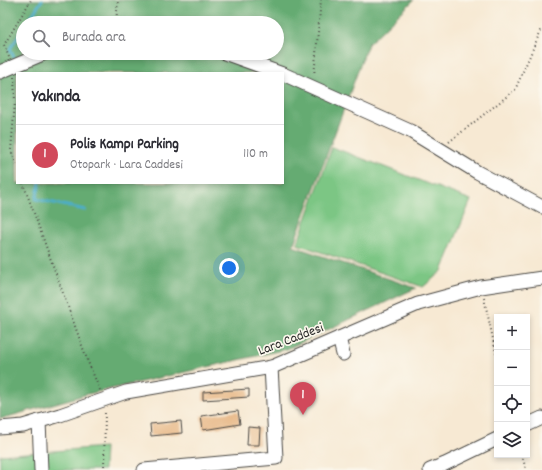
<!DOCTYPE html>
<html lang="tr">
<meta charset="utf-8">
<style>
:root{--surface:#fff;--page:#f7f7f7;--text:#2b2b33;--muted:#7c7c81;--line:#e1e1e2;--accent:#d1495b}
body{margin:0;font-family:Dekko,sans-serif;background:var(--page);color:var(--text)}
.controls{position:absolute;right:12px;bottom:12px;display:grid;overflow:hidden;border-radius:0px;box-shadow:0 2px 6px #0003}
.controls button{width:36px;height:36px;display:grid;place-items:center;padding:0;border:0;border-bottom:1px solid var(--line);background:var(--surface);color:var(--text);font:20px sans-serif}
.you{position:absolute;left:229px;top:268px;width:14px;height:14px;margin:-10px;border:3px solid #fff;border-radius:50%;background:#1a73e8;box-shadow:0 0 0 6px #1a73e833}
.badge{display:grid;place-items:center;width:26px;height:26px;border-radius:50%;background:var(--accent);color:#fff;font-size:13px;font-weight:700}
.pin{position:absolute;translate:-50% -33px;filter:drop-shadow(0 1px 2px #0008)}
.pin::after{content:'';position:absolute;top:21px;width:14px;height:12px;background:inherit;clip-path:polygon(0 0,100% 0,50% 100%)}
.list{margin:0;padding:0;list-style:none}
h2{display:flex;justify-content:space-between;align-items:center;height:52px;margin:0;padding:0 16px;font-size:17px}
h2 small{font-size:13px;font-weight:400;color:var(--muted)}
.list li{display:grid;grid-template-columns:26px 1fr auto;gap:12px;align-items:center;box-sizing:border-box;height:60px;padding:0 16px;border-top:1px solid var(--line)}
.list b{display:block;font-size:15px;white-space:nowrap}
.list p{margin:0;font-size:13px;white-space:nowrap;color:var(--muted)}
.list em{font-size:13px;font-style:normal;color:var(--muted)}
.icon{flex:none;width:22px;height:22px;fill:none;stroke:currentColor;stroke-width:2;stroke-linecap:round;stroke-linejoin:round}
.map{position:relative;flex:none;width:542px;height:470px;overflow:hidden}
.search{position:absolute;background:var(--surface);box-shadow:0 2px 6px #0003;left:16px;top:16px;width:268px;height:44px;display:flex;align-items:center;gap:10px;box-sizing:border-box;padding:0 14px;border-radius:22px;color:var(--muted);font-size:15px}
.panel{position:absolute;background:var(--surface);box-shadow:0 2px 6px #0003;left:16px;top:72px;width:268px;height:112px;border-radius:0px}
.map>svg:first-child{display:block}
</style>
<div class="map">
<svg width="542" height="470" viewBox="0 0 542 470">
<rect width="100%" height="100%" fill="#fbf7ec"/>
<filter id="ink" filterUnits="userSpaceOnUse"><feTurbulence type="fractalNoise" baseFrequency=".025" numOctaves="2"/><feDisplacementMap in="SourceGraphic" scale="8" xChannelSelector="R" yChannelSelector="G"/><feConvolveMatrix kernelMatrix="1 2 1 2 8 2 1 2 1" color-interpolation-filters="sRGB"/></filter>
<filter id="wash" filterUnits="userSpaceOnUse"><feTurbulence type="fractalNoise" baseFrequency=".012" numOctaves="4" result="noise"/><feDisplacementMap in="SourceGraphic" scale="16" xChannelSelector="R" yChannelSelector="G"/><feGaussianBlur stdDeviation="0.9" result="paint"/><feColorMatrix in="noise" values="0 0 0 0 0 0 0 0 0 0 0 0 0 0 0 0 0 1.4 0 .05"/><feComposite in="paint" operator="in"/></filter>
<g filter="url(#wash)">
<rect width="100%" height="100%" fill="#f7e9d3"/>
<g fill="#7cc684" stroke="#547858">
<polygon points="332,147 471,200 442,271 423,287 297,244"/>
<polygon points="105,447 104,470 0,470 0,455"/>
</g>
<path fill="#65ab72" stroke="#486b4e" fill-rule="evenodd" d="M 0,0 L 414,0 L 368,44 L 293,246 L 416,288 L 287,349 L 88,394 L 0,419 ZM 23,23 L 277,23 L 277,53 L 23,53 ZM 17,73 L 283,73 L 283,183 L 17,183 Z"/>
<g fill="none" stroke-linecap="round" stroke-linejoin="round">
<g stroke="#4badca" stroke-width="3">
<polyline points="27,23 42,0"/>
<polyline points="14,57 10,49 23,29"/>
<polyline points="40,183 36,199 85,210"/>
</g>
</g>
<g id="blocks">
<g fill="#e8ba8a">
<polygon points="249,389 249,397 203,400 203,392"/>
<polygon points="238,411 240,424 203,430 201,416"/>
<polygon points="181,421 182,433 151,436 150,424"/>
<polygon points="248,427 260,428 259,445 247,445"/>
</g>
</g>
</g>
<g filter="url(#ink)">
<use href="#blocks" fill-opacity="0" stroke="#4a4844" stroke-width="1"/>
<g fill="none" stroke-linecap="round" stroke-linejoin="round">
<g stroke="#4a4844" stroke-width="15">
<g id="minor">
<polyline points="224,53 280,73"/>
<polyline points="0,72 45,53"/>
<polyline points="283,74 410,131 477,172 542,207"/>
<polyline points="339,338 343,354"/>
<polyline points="39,421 41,470"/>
<polyline points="527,425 542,418"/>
<polyline points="0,428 23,426 60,415 126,392 272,367 418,304 481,287 542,278"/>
<polyline points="144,470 276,458 271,367"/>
<polyline points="430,470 445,464 497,439"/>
</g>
</g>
<g stroke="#4a4844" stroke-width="2" stroke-dasharray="1 3" stroke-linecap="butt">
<polyline points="116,23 118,0"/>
<polyline points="9,57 4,45 31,0"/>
<polyline points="314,76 321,0"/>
<polyline points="14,77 15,102 11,150 17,166"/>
<polyline points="449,142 515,90 542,28"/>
<polyline points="23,183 88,362 100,390"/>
<polyline points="484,298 497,357"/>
<polyline points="522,455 526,470"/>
<polyline points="104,470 105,411"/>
</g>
<use href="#minor" stroke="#fff" stroke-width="13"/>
</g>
</g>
<g text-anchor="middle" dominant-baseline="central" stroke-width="3.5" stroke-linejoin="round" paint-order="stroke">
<g font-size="14" fill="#2b2b2b" stroke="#fbf7ec">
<text transform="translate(291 340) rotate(-21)">Lara Caddesi</text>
</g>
</g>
</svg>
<div class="controls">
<button>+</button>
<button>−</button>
<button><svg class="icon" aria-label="locate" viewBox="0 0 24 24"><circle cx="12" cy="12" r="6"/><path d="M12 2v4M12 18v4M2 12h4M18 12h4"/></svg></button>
<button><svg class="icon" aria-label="layers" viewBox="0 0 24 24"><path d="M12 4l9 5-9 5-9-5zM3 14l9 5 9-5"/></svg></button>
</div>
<div class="you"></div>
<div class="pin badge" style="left:303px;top:415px">1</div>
<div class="search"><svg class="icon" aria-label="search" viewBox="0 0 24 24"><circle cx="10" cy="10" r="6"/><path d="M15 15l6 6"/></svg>Burada ara</div>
<section class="panel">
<h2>Yakında<small></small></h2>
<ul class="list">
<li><span class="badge">1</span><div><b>Polis Kampı Parking</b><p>Otopark · Lara Caddesi</p></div><em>110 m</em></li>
</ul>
</section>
</div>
